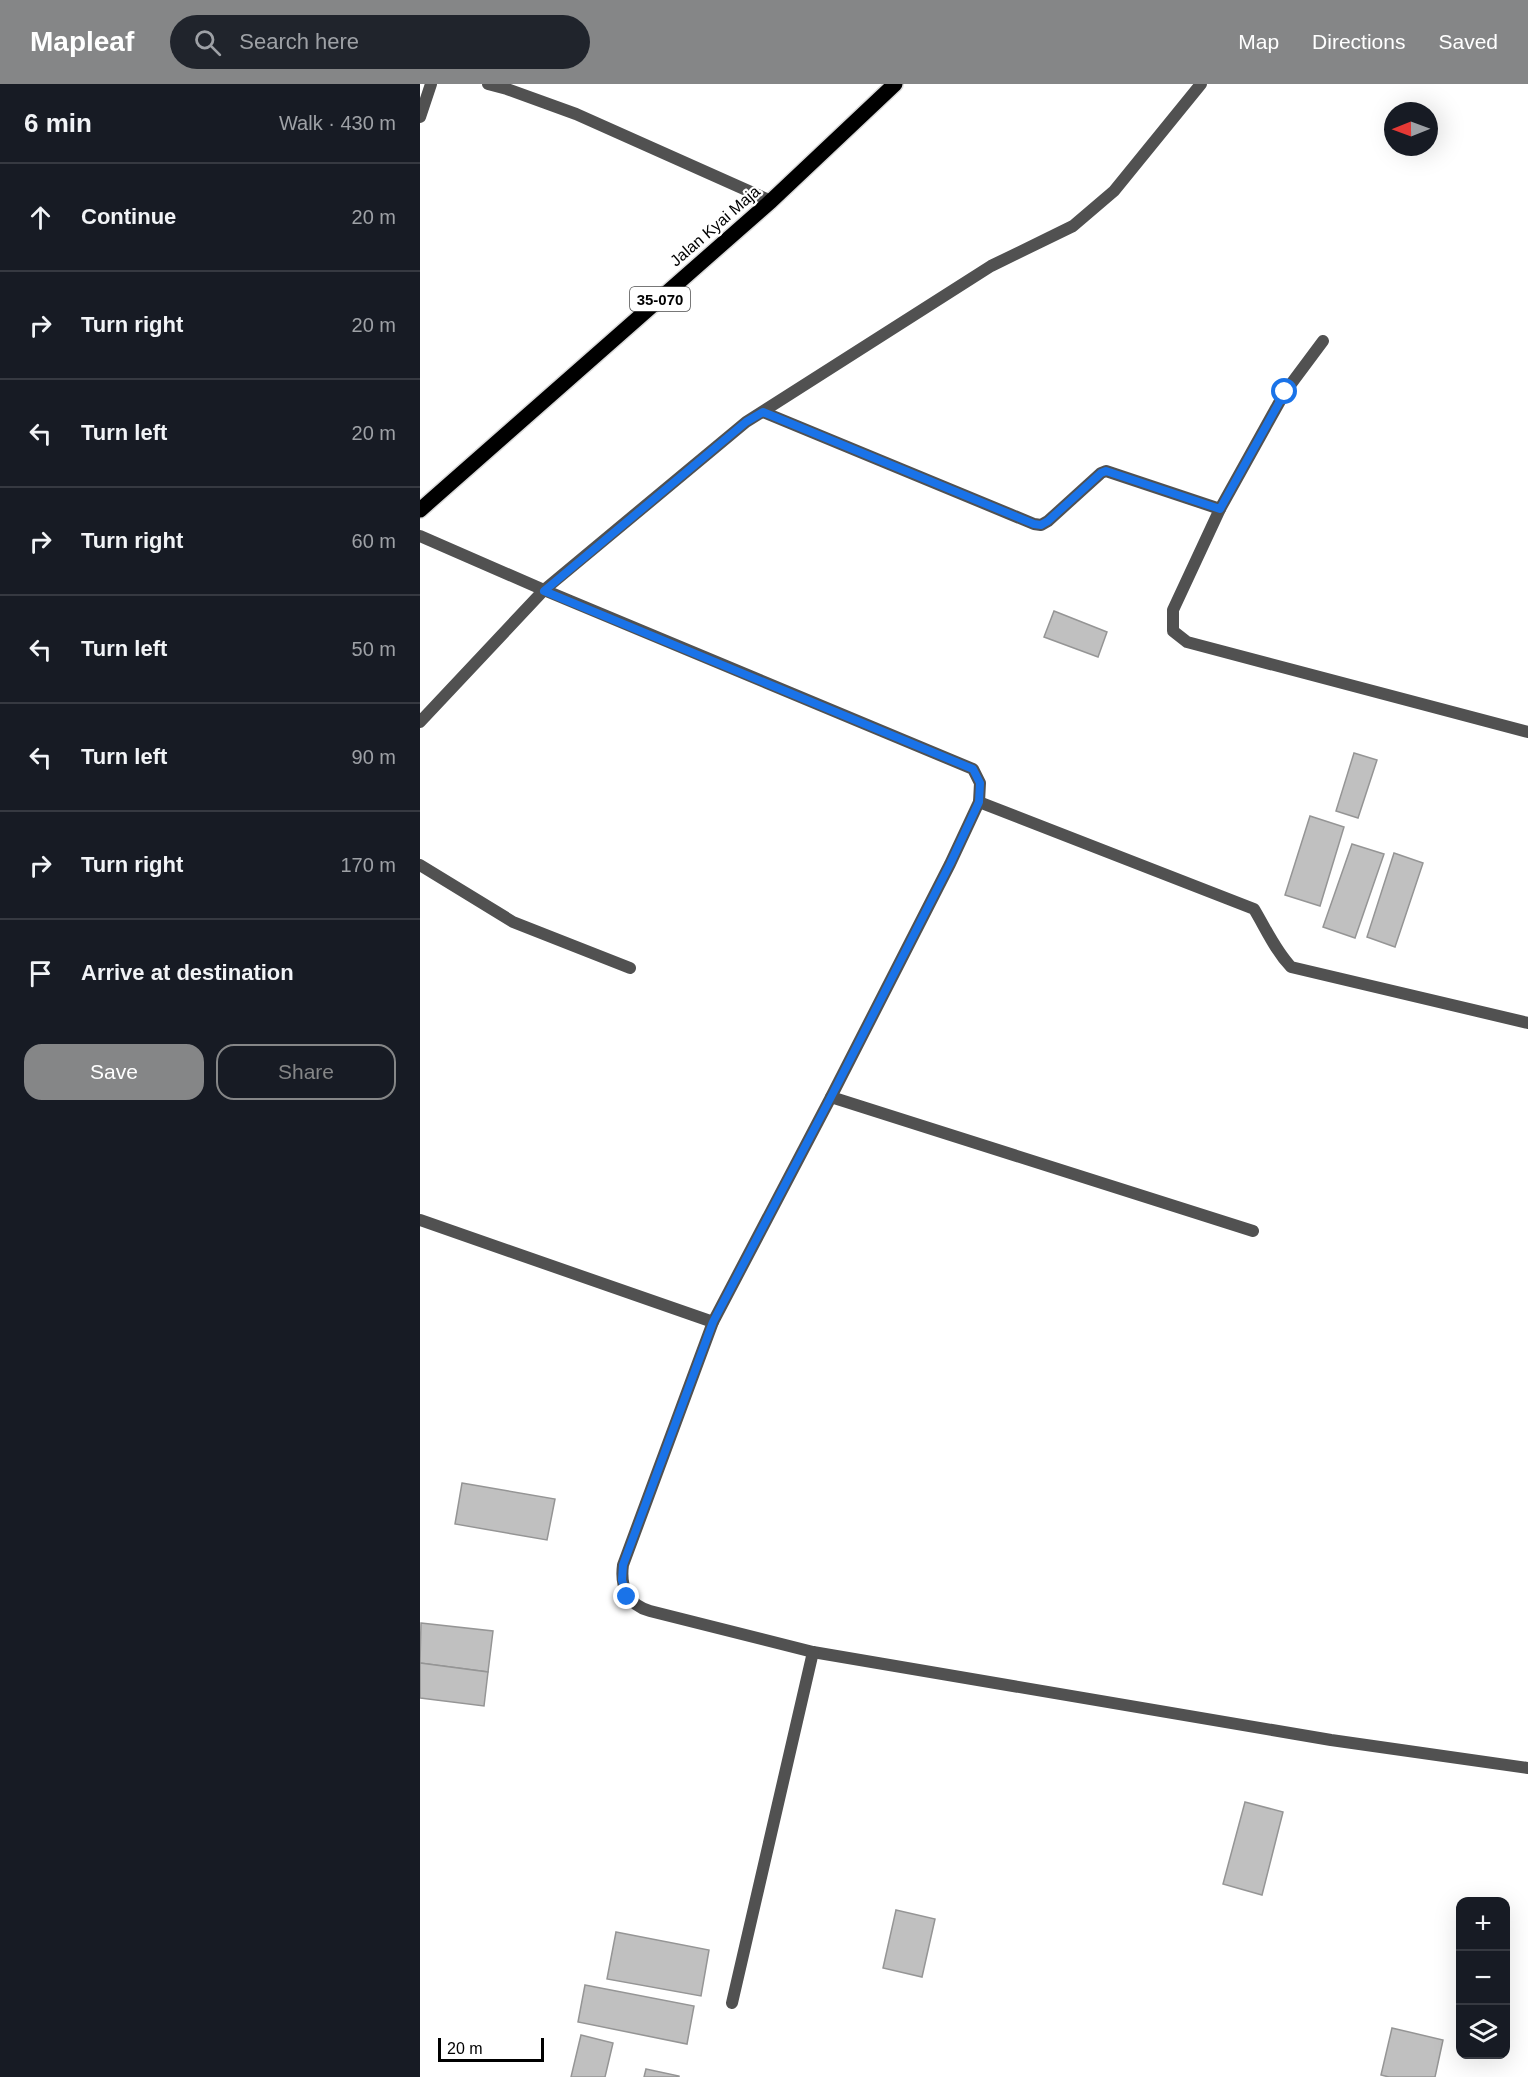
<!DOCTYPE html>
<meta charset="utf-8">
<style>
:root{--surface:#171b24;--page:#20242c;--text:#f1f3f6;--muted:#9ea1a6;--line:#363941;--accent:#858687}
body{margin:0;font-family:Helvetica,sans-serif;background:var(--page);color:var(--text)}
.controls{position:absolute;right:18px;bottom:18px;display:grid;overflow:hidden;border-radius:12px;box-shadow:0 6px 24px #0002}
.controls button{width:54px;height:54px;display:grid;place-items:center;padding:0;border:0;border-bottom:2px solid var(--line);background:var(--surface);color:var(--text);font:30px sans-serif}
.compass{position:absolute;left:964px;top:18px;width:54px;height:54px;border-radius:50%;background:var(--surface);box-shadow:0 6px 24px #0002;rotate:269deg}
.scale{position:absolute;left:18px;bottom:15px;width:106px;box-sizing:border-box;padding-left:6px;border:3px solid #000;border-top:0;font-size:16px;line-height:21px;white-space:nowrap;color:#000;-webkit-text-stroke:4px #fff;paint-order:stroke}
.stop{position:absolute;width:18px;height:18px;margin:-14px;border:4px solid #1a73e8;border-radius:50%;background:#fff}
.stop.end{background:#1a73e8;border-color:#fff;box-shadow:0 2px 6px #0008}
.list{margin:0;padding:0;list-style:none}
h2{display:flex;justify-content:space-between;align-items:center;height:78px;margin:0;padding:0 24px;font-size:26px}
h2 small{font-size:20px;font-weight:400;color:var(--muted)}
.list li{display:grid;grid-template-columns:39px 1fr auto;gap:18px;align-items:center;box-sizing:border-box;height:108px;padding:0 24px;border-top:2px solid var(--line)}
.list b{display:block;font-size:22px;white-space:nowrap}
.list em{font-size:20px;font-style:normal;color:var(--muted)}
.actions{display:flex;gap:12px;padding:18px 24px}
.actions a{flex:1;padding:14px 0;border:2px solid var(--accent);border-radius:18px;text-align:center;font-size:21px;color:var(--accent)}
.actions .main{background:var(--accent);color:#fff}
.icon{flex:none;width:33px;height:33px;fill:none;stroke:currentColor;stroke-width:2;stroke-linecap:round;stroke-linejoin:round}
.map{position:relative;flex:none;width:1108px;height:1993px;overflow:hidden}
header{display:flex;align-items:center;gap:36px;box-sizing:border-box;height:84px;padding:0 30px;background:var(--accent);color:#fff}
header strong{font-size:28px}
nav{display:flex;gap:33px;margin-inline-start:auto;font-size:21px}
.search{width:420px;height:54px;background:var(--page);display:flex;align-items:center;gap:15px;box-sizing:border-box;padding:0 21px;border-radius:33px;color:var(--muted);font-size:22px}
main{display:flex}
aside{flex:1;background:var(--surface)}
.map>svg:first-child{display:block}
</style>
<header>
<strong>Mapleaf</strong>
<div class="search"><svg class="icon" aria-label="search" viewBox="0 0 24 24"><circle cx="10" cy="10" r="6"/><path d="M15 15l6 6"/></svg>Search here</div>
<nav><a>Map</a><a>Directions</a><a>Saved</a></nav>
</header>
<main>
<aside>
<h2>6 min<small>Walk · 430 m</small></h2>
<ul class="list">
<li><svg class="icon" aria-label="ahead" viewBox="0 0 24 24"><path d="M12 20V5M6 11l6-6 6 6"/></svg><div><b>Continue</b></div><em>20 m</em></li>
<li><svg class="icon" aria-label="right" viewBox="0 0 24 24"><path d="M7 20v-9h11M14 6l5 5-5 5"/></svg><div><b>Turn right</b></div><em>20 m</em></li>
<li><svg class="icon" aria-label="left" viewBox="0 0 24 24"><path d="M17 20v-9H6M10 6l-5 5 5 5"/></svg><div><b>Turn left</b></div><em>20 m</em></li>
<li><svg class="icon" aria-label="right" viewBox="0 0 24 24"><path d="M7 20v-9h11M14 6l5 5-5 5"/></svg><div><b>Turn right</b></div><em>60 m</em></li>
<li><svg class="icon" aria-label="left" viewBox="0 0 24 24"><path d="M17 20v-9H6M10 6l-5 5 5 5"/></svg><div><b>Turn left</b></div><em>50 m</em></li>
<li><svg class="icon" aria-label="left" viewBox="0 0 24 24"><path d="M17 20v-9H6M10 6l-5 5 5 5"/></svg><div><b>Turn left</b></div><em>90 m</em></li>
<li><svg class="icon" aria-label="right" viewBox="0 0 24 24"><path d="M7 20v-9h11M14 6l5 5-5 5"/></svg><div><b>Turn right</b></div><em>170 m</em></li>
<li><svg class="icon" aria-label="arrive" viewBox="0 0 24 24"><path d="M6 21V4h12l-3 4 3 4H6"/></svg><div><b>Arrive at destination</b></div></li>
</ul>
<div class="actions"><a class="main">Save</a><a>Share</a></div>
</aside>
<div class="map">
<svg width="1108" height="1993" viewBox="0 0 1108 1993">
<rect width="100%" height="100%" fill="#fff"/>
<g fill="#c0c0c0" stroke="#959595" stroke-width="1.5">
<polygon points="634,527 687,548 678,573 624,553"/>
<polygon points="934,669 957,676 938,734 916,727"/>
<polygon points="890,732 924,743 900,822 865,811"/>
<polygon points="932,760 964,770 935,854 903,843"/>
<polygon points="974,769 1003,779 975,863 947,853"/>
<polygon points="42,1399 135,1415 127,1456 35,1440"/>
<polygon points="1,1539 73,1547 68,1588 0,1579"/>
<polygon points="0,1579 68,1588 64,1622 0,1614"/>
<polygon points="825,1718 863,1728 842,1811 803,1800"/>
<polygon points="476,1826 515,1835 502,1893 463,1884"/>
<polygon points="196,1848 289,1866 281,1912 187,1895"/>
<polygon points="165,1901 274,1922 267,1960 158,1938"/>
<polygon points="972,1944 1023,1956 1015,1993 969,1993 961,1991"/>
<polygon points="161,1951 193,1959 185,1993 151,1993"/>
<polygon points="226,1985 259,1992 259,1993 224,1993"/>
</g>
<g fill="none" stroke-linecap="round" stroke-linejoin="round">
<g stroke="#dbdbdb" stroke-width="18">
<polyline id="primary" points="0,426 351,117 475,0"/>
</g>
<g stroke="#515151" stroke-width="12">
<polyline points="68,0 87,5 156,30 351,117"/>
<polyline points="0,33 11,0"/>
<polyline points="903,257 865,308 800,425 753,526 753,547 767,558 1108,648"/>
<polyline points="343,328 614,440 621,441 628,437 681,389 686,387 800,425"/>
<path d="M 0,452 L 124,506 L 553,685 L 560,699 L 559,718 L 530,780 L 411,1013 L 293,1238 L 203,1481 C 200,1503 208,1521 230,1527 L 393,1568 L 911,1656 L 1108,1684"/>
<polyline points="0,638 124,506 326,338 571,182 653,142 694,107 781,0"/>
<path d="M 559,718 L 834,825 C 846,845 855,866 871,883 L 1108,939"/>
<polyline points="0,781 93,838 210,884"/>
<polyline points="411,1013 833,1147"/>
<polyline points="0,1136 293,1238"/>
<polyline points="312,1919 393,1568"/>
</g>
<use href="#primary" stroke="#000" stroke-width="15"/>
</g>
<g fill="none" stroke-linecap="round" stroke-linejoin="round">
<polyline stroke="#1a73e8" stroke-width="8" points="207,1513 202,1496 203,1481 293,1238 411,1013 530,780 559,718 560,699 553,685 124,507 326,338 343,328 614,440 621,441 628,437 681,389 686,387 800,425 865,308"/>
</g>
<g text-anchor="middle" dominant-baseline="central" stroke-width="4.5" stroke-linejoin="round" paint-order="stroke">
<rect fill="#fff" stroke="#4c4c4c" stroke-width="1.5" x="210" y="203" width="60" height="24" rx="4.5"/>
<g font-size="15" font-weight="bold" fill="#000">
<text x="240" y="215">35-070</text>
</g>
<g font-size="16" fill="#000" stroke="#fff">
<text transform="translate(295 142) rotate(-41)">Jalan Kyai Maja</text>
</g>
</g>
</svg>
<div class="controls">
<button>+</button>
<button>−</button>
<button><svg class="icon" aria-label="layers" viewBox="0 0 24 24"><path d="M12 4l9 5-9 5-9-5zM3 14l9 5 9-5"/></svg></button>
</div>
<svg class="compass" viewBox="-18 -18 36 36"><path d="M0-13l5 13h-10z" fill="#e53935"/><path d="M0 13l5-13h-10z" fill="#9ea1a6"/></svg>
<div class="scale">20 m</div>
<div class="stop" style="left:865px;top:308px"></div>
<div class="stop end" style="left:207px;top:1513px"></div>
</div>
</main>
